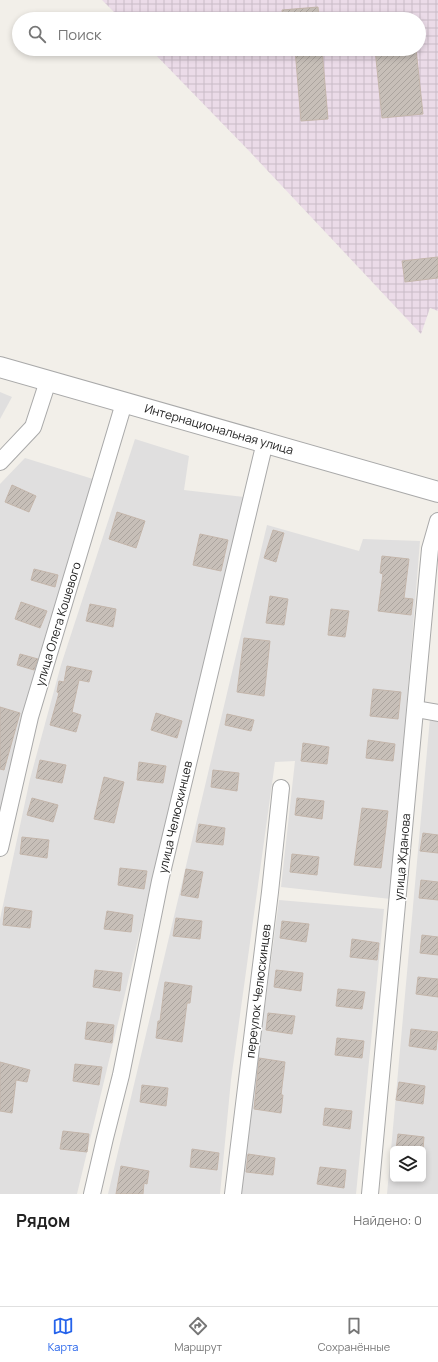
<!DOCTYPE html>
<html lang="ru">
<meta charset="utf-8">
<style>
:root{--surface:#fff;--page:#f2f2f2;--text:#222;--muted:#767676;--line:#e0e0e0;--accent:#2563eb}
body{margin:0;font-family:Manrope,sans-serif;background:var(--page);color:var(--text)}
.controls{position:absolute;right:12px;bottom:12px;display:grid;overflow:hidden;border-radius:6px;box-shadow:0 2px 6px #0003}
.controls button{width:36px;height:36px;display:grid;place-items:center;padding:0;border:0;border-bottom:1px solid var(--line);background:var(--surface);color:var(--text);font:20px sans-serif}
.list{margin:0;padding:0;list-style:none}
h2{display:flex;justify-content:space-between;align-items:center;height:52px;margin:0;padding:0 16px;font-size:17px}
h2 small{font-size:13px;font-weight:400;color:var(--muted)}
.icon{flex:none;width:22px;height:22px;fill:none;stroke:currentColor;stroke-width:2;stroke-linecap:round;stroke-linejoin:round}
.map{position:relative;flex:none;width:438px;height:1194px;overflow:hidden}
.search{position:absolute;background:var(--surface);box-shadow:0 2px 6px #0003;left:12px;right:12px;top:12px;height:44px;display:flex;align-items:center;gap:10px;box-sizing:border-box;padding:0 14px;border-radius:22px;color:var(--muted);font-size:15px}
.sheet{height:112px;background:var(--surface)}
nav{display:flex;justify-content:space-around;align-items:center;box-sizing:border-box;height:56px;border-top:1px solid var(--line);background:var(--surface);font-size:11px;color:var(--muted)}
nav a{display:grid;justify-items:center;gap:2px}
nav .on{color:var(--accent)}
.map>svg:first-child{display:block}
</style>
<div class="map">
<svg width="438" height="1194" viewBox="0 0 438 1194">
<defs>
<pattern id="industrial-grid" width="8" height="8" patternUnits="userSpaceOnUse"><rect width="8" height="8" fill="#ebdbe8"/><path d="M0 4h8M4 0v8" fill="none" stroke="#c9bcc7"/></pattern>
<pattern id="building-hatch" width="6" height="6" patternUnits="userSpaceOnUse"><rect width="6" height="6" fill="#c7bfb8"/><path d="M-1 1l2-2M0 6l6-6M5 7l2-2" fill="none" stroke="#aba49e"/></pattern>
</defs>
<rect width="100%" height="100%" fill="#f2efe9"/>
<g fill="#e0dfdf" fill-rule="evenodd">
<polygon points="0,392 12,397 0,419"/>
<polygon points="135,439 189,456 184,490 244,497 77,1194 0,1194 0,919 30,779 61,665"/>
<polygon points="25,458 93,479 0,813 0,484"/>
<polygon points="267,525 359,551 363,539 420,541 391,899 281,887 295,761 275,762 231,1080 220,1194 108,1194"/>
<path d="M 430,718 L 438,720 L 438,1194 L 387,1194 ZM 393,1149 L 423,1149 L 423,1179 L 393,1179 Z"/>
<polygon points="279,900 384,909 356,1194 240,1194"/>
</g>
<polygon fill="url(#industrial-grid)" points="102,0 438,0 438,311 430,308 421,334 252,154 150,49 419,49 419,19 121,19"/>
<g fill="url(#building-hatch)" stroke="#c4b6ab">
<polygon points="318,7 319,19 283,19 282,10"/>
<polygon points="295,49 322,49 328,119 301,121"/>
<polygon points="375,49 416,49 423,114 382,118"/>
<polygon points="438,257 438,278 405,282 402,261"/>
<polygon points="12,485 36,496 29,512 5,502"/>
<polygon points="117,512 145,521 136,548 109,539"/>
<polygon points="273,530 284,533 276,562 264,558"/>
<polygon points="200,534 228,540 221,571 193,565"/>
<polygon points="382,556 409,559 404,598 413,599 411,615 378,611 383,574 380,573"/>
<polygon points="34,569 58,575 55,587 31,580"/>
<polygon points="270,596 288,599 284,625 266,623"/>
<polygon points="21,602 47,611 40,628 15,619"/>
<polygon points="90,604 116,609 113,627 86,621"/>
<polygon points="331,609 349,611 345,637 328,635"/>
<polygon points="244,638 270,641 264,696 237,692"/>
<polygon points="20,654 38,659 34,670 17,665"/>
<polygon points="67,666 92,671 89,682 79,680 72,712 81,715 76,732 50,725 59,693 57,692 59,681 64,682"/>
<polygon points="373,689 401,692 398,719 370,716"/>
<polygon points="0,707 20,713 4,770 0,769"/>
<polygon points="156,713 182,721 177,738 151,730"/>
<polygon points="227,714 254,720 251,731 225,725"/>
<polygon points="368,740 395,744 393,761 366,758"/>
<polygon points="303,743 329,747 327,764 301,761"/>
<polygon points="40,760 66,765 62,783 36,778"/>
<polygon points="139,762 166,766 163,783 137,780"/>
<polygon points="213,770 239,773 237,791 211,787"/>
<polygon points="104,777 124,782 114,823 94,819"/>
<polygon points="32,798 58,805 53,822 27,815"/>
<polygon points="297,798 324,801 322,819 295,815"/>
<polygon points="362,808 388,811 381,868 354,865"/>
<polygon points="199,824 225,828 223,845 196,842"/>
<polygon points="423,833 438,835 438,853 420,851"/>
<polygon points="22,837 49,840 47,858 20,854"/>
<polygon points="292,854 319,857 317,875 290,872"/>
<polygon points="120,868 147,871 144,889 118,885"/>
<polygon points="186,869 203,872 198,898 181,895"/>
<polygon points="421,880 438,882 438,900 419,898"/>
<polygon points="5,907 32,911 30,928 3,925"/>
<polygon points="107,911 133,915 131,932 104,929"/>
<polygon points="176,918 202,921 200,939 173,936"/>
<polygon points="282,921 309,924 306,942 280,938"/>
<polygon points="422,935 438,937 438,955 420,953"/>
<polygon points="352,939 379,943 377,960 350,957"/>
<polygon points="95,970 122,973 120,991 93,987"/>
<polygon points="276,970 303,973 301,991 274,987"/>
<polygon points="418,977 438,979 438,997 416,994"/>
<polygon points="165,982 192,986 190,1003 187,1003 182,1042 156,1038 158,1021 160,1021"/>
<polygon points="338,989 365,992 362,1009 336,1006"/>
<polygon points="268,1013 295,1016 292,1034 266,1030"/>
<polygon points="87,1022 114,1025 112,1043 85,1039"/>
<polygon points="411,1029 438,1032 436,1050 409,1046"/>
<polygon points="337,1038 364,1041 362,1058 335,1055"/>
<polygon points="259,1058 285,1062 281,1095 283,1095 281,1113 254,1109"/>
<polygon points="0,1062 30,1070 27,1082 16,1080 12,1113 0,1111"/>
<polygon points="75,1064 102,1067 99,1085 73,1081"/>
<polygon points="399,1082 425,1086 423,1104 396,1100"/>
<polygon points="142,1085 168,1088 166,1106 140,1102"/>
<polygon points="325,1108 352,1111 350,1129 323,1125"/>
<polygon points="63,1131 89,1134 87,1152 60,1149"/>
<polygon points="398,1134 424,1137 423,1149 396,1149"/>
<polygon points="192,1149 219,1153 217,1170 190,1167"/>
<polygon points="248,1154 275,1158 273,1175 246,1172"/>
<polygon points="121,1166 149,1171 147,1184 144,1183 143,1194 116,1194"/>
<polygon points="320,1167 346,1170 344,1188 317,1184"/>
</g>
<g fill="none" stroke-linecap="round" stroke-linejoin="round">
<g stroke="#a9a9a9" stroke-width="18">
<g id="minor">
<polyline points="0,462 33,427 48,381"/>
<polyline points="416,709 438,713"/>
<polyline points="0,848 30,717 124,403"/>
<polyline points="92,1194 105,1138 121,1075 160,881 265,442"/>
<polyline points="233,1194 270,892 281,788"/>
<polyline points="370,1194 430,549 438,521"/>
</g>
</g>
<g stroke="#a9a9a9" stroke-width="22">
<polyline id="tertiary" points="0,367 438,492"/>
</g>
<use href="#minor" stroke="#fff" stroke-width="16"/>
<use href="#tertiary" stroke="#fff" stroke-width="20"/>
</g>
<g text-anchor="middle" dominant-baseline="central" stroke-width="3" stroke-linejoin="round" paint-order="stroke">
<g font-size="12" fill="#222" stroke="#fff">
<text transform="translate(219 429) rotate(16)">Интернациональная улица</text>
<text transform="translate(58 624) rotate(-73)">улица Олега Кошевого</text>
<text transform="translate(175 817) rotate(-77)">улица Челюскинцев</text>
<text transform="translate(402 857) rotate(-85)">улица Жданова</text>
<text transform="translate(258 991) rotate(-83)">переулок Челюскинцев</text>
</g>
</g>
</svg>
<div class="controls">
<button><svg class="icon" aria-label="layers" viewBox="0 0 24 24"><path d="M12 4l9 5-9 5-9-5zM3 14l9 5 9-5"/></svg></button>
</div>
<div class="search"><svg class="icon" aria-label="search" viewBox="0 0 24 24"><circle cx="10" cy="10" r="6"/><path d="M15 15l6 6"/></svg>Поиск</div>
</div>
<section class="sheet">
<h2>Рядом<small>Найдено: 0</small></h2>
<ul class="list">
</ul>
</section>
<nav>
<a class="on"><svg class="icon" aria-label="map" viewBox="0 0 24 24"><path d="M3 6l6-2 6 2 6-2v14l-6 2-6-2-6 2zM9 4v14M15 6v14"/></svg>Карта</a>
<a><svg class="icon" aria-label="directions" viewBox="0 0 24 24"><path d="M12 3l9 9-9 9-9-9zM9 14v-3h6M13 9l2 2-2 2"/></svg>Маршрут</a>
<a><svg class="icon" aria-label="saved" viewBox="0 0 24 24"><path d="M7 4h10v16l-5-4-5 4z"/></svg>Сохранённые</a>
</nav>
